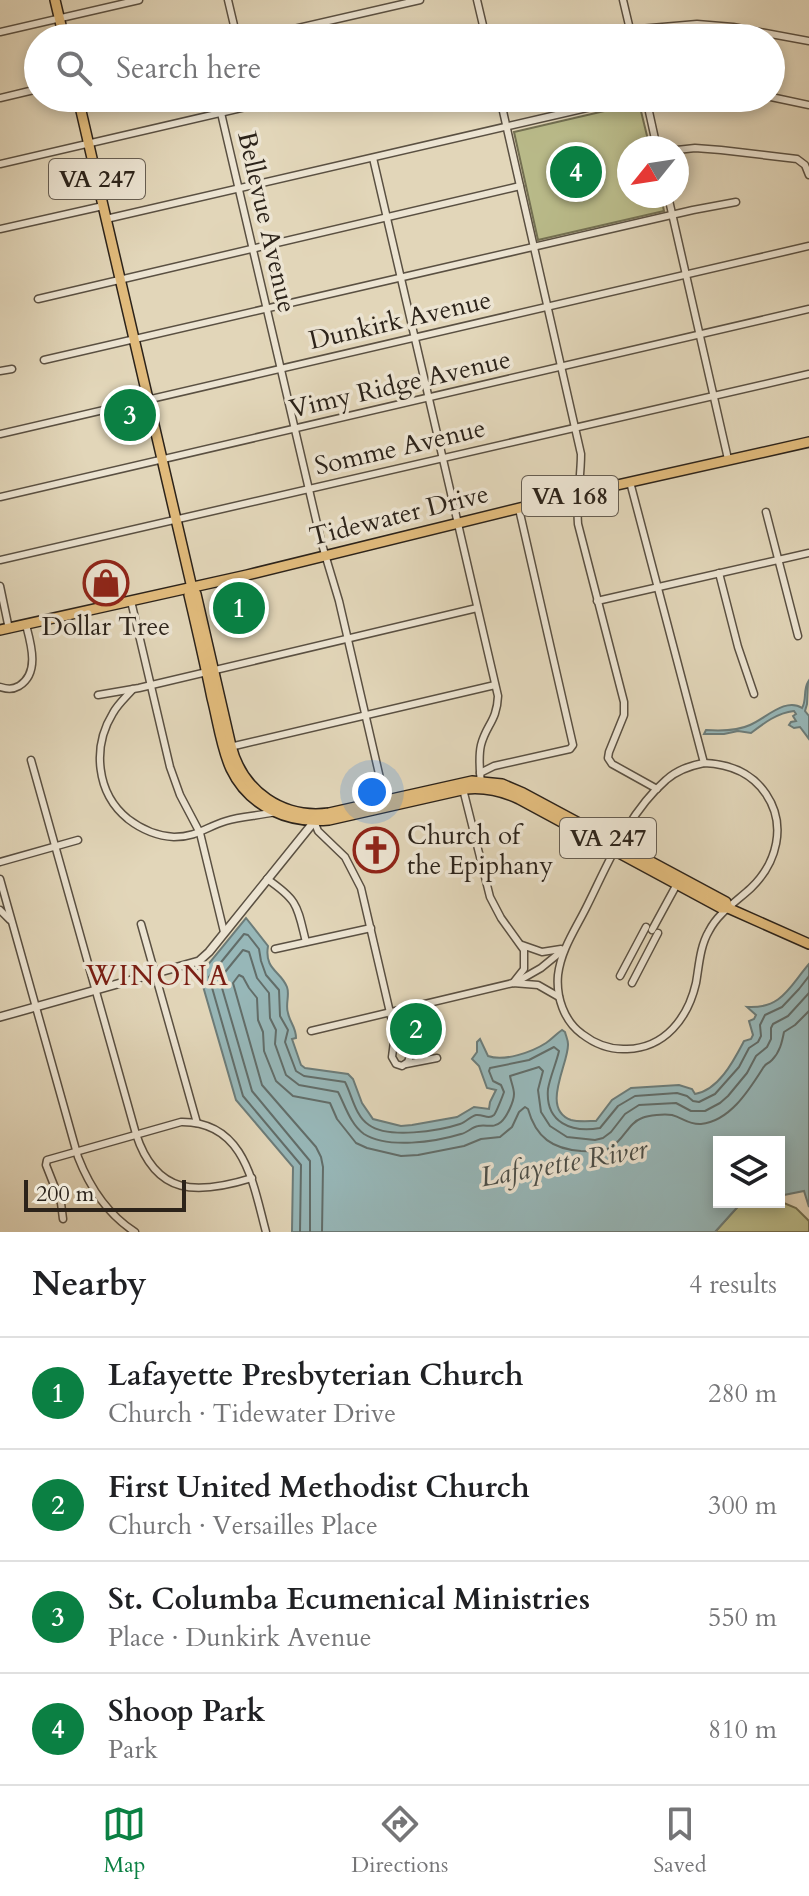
<!DOCTYPE html>
<meta charset="utf-8">
<style>
:root{--surface:#fff;--page:#f6f6f6;--text:#202124;--muted:#757577;--line:#e0e0e0;--accent:#0b8043}
body{margin:0;font-family:Cardo,serif;background:var(--page);color:var(--text)}
.controls{position:absolute;right:24px;bottom:24px;display:grid;overflow:hidden;border-radius:0px;box-shadow:0 4px 12px #0003}
.controls button{width:72px;height:72px;display:grid;place-items:center;padding:0;border:0;border-bottom:2px solid var(--line);background:var(--surface);color:var(--text);font:40px sans-serif}
.compass{position:absolute;left:617px;top:136px;width:72px;height:72px;border-radius:50%;background:var(--surface);box-shadow:0 4px 12px #0003;rotate:240deg}
.scale{position:absolute;left:24px;bottom:20px;width:162px;box-sizing:border-box;padding-left:8px;border:4px solid #2c231a;border-top:0;font-size:22px;line-height:28px;white-space:nowrap;color:#2c231a;-webkit-text-stroke:6px #ece4d2;paint-order:stroke}
.you{position:absolute;left:372px;top:792px;width:28px;height:28px;margin:-20px;border:6px solid #fff;border-radius:50%;background:#1a73e8;box-shadow:0 0 0 12px #1a73e833}
.badge{display:grid;place-items:center;width:52px;height:52px;border-radius:50%;background:var(--accent);color:#fff;font-size:26px;font-weight:700}
.pin{position:absolute;translate:-50% -50%;border:4px solid #fff;box-shadow:0 2px 8px #0006}
.list{margin:0;padding:0;list-style:none}
h2{display:flex;justify-content:space-between;align-items:center;height:104px;margin:0;padding:0 32px;font-size:34px}
h2 small{font-size:26px;font-weight:400;color:var(--muted)}
.list li{display:grid;grid-template-columns:52px 1fr auto;gap:24px;align-items:center;box-sizing:border-box;height:112px;padding:0 32px;border-top:2px solid var(--line)}
.list b{display:block;font-size:30px;white-space:nowrap}
.list p{margin:0;font-size:26px;white-space:nowrap;color:var(--muted)}
.list em{font-size:26px;font-style:normal;color:var(--muted)}
.icon{flex:none;width:44px;height:44px;fill:none;stroke:currentColor;stroke-width:2;stroke-linecap:round;stroke-linejoin:round}
.map{position:relative;flex:none;width:809px;height:1232px;overflow:hidden}
.search{position:absolute;background:var(--surface);box-shadow:0 4px 12px #0003;left:24px;right:24px;top:24px;height:88px;display:flex;align-items:center;gap:20px;box-sizing:border-box;padding:0 28px;border-radius:44px;color:var(--muted);font-size:30px}
.sheet{height:552px;background:var(--surface)}
nav{display:flex;justify-content:space-around;align-items:center;box-sizing:border-box;height:112px;border-top:2px solid var(--line);background:var(--surface);font-size:22px;color:var(--muted)}
nav a{display:grid;justify-items:center;gap:4px}
nav .on{color:var(--accent)}
.map>svg:first-child{display:block}
</style>
<div class="map">
<svg width="809" height="1232" viewBox="0 0 809 1232">
<rect width="100%" height="100%" fill="#e2d6b9"/>
<filter id="stains"><feTurbulence type="fractalNoise" baseFrequency=".0025" numOctaves="4"/><feColorMatrix values="0 0 0 0 .2 0 0 0 0 .09 0 0 0 0 .02 0 0 0 .5 -.17"/></filter>
<radialGradient id="worn" r=".72"><stop offset=".6" stop-color="#630" stop-opacity="0"/><stop offset="1" stop-color="#630" stop-opacity=".3"/></radialGradient>
<g fill="#babc8b" stroke="#737052" stroke-width="2">
<polygon points="639,103 650,148 629,148 629,196 661,196 664,211 538,240 514,132"/>
<polygon points="779,1201 796,1208 809,1221 809,1232 715,1232 742,1202"/>
</g>
<g fill="#97b7b8" stroke="#6c7c79" stroke-width="2">
<path d="M 808,682 L 807,704 L 805,711 L 809,716 L 809,739 L 800,727 L 794,728 L 789,725 L 791,722 L 796,721 L 793,716 L 796,714 L 794,711 C 777,713 764,723 751,733 L 738,731 L 724,734 L 704,734 L 706,730 C 721,731 737,731 750,725 C 766,718 786,697 802,708 C 807,700 803,690 808,682 Z"/>
<path d="M 246,918 L 268,946 C 264,970 281,971 287,987 C 290,995 285,1005 288,1013 C 290,1023 296,1027 296,1038 L 292,1039 L 301,1065 L 305,1068 L 348,1074 L 353,1079 L 362,1103 L 373,1119 L 401,1126 L 412,1125 L 457,1117 L 474,1107 L 489,1109 L 490,1102 L 496,1090 L 487,1088 L 479,1066 L 472,1059 L 477,1052 L 477,1042 L 480,1039 L 488,1056 C 504,1062 532,1052 546,1043 C 552,1039 556,1034 562,1030 L 565,1032 C 566,1036 568,1040 568,1044 C 569,1063 540,1109 571,1120 C 578,1122 589,1121 596,1121 L 612,1100 L 631,1088 L 679,1085 L 692,1089 L 695,1094 C 719,1090 734,1060 744,1041 L 751,1039 L 753,1035 L 749,1021 L 754,1019 L 756,1015 L 747,1007 C 782,1009 789,987 809,964 L 809,1207 L 804,1191 L 779,1196 L 779,1142 L 719,1142 L 719,1202 L 742,1202 L 715,1232 L 292,1232 L 293,1167 L 236,1100 L 198,969 L 207,966 Z"/>
</g>
<g fill="none" stroke-linecap="round" stroke-linejoin="round">
<g stroke="#626d69" stroke-width="2">
<path d="M 300,1232 L 301,1165 L 243,1096 L 209,977 L 244,934 L 248,935 L 259,949 L 261,961 L 266,975 L 279,990 L 280,1016 L 288,1030 L 285,1042 L 296,1071 L 304,1076 L 345,1082 C 352,1095 355,1116 369,1125 C 388,1139 439,1131 460,1124 C 466,1122 471,1116 476,1115 C 483,1114 488,1120 494,1115 C 496,1113 503,1095 504,1092 L 501,1085 L 493,1081 L 489,1071 L 490,1068 L 529,1060 L 554,1047 L 559,1051 C 556,1064 550,1077 548,1089 C 545,1123 572,1133 600,1128 L 618,1106 L 635,1096 L 677,1093 L 687,1096 L 693,1101 L 699,1102 L 715,1094 L 739,1067 L 749,1048 L 758,1042 L 761,1036 L 760,1025 L 765,1015 L 782,1007 L 799,989 L 809,976"/>
<path d="M 310,1232 L 310,1161 L 252,1091 L 220,981 L 221,977 L 243,950 L 249,952 L 257,978 L 269,993 L 270,1018 L 276,1030 L 275,1044 L 286,1075 L 299,1085 L 338,1092 C 345,1105 350,1124 364,1134 C 388,1149 435,1142 461,1134 C 467,1133 472,1127 478,1126 C 487,1124 493,1129 501,1122 C 507,1117 514,1101 514,1094 C 514,1088 511,1082 510,1076 L 539,1067 L 543,1071 L 538,1090 L 541,1112 L 550,1126 L 567,1137 L 595,1140 L 603,1138 L 611,1132 L 625,1114 L 639,1105 L 676,1103 L 691,1111 L 705,1111 L 720,1103 L 728,1096 L 747,1073 L 756,1056 L 767,1047 L 771,1039 L 771,1028 L 773,1024 L 788,1016 L 809,993"/>
<path d="M 322,1232 L 323,1167 L 321,1157 L 316,1147 L 262,1085 L 233,983 L 239,975 L 243,977 L 249,988 L 257,998 L 258,1020 L 263,1032 L 264,1051 L 276,1081 L 293,1096 L 330,1103 L 337,1119 L 356,1143 L 367,1148 L 401,1156 L 418,1155 L 464,1146 L 481,1139 L 500,1137 L 512,1127 L 519,1112 L 525,1107 L 528,1109 C 536,1138 553,1149 581,1151 C 592,1151 602,1153 611,1147 C 624,1140 628,1123 642,1118 C 649,1115 664,1114 672,1115 C 683,1118 689,1125 701,1124 C 730,1121 749,1090 763,1068 C 768,1061 766,1066 772,1060 C 780,1052 782,1042 784,1032 L 795,1025 L 809,1011"/>
</g>
<g stroke="#5a5042" stroke-width="9">
<g id="minor">
<polyline points="228,0 237,38"/>
<polyline points="477,0 486,38"/>
<polyline points="623,0 632,38"/>
<polyline points="0,32 139,0"/>
<polyline points="254,38 420,0"/>
<polyline points="553,38 582,34 697,24 733,27 809,41"/>
<polyline points="771,97 809,105"/>
<polyline points="0,98 38,89"/>
<path d="M 500,98 L 581,454 C 581,478 576,500 578,524 L 624,702 L 624,715 L 609,752 L 608,758 L 612,764 L 657,789"/>
<polyline points="646,98 657,148"/>
<polyline points="221,113 321,541 339,601 386,804"/>
<polyline points="677,150 695,148 721,150 797,159 805,165 809,175"/>
<path d="M 373,158 L 498,696 C 497,721 486,725 481,745 C 478,758 480,771 481,784"/>
<polyline points="0,164 285,98"/>
<polyline points="668,196 728,459"/>
<polyline points="106,219 630,98"/>
<polyline points="0,229 103,206"/>
<polyline points="38,299 520,186"/>
<polyline points="44,360 693,210 736,202"/>
<polyline points="0,371 12,369"/>
<polyline points="0,434 809,246"/>
<polyline points="630,482 704,763"/>
<polyline points="0,497 809,309"/>
<polyline points="766,512 798,636"/>
<polyline points="0,560 809,374"/>
<polyline points="719,573 738,647 754,694"/>
<polyline points="0,586 9,629"/>
<polyline points="131,601 170,767 180,795 200,833 224,932"/>
<polyline points="597,601 809,553"/>
<path d="M 0,687 C 7,689 12,690 19,686 C 40,673 31,644 26,625"/>
<path d="M 133,689 C 126,697 118,704 113,713 C 92,747 96,793 128,819 C 141,829 157,836 174,837 C 197,837 206,827 226,821 C 242,816 259,816 275,812"/>
<polyline points="98,695 139,688 477,608"/>
<polyline points="230,747 495,685"/>
<path d="M 31,760 L 136,1134 C 156,1196 197,1195 252,1178"/>
<path d="M 704,763 C 729,764 752,773 766,794 C 787,825 777,863 751,888 C 737,901 718,913 709,931 C 700,946 699,966 696,983 C 688,1018 665,1048 627,1049 C 611,1050 595,1044 582,1034 C 564,1021 556,997 558,975 C 561,950 575,930 586,908 C 608,864 628,813 666,780 C 677,770 689,766 704,763 Z"/>
<polyline points="480,773 494,766 570,749 573,745 519,509"/>
<polyline points="463,789 490,897 501,918 524,950 524,969 513,983"/>
<polyline points="314,821 318,831 345,857 361,888 395,1034 410,1056 408,1062 402,1066 396,1064 392,1057 395,1034"/>
<polyline points="0,862 78,840"/>
<path d="M 0,879 L 78,1157 C 90,1188 107,1214 135,1232"/>
<path d="M 267,879 C 299,901 297,906 306,942"/>
<polyline points="0,910 10,920"/>
<polyline points="141,924 197,1123"/>
<polyline points="652,930 677,884"/>
<polyline points="522,945 542,952 561,949"/>
<polyline points="275,949 371,928"/>
<polyline points="620,976 646,927"/>
<polyline points="520,980 541,968 563,950"/>
<polyline points="632,983 658,933"/>
<polyline points="311,1031 513,983 538,985 559,997"/>
<polyline points="406,1064 437,1058"/>
<path d="M 63,1219 L 61,1203 L 46,1165 L 47,1160 L 181,1122 C 245,1121 253,1184 266,1232"/>
</g>
</g>
<g stroke="#5a5042" stroke-width="10">
<polyline id="tertiary" points="0,1017 199,961 209,952 317,818"/>
</g>
<g stroke="#2c231a" stroke-width="12">
<g id="primary">
<polyline points="55,0 64,38"/>
<path d="M 78,98 L 192,588 L 196,594 L 231,746 C 243,792 283,819 329,813 L 472,781 L 502,784 L 523,793 L 726,902 L 728,908"/>
<path d="M 192,588 L 189,595 C 197,629 205,664 212,698 C 218,721 221,747 231,769 C 249,807 289,824 329,820 L 466,789 C 486,787 502,791 519,799 L 721,908 L 728,908 L 809,944"/>
</g>
</g>
<g stroke="#2c231a" stroke-width="12">
<polyline id="trunk" points="0,630 247,575 577,494 809,442"/>
</g>
<use href="#minor" stroke="#ece4d2" stroke-width="6"/>
<use href="#tertiary" stroke="#ece4d2" stroke-width="7"/>
<use href="#primary" stroke="#e1bb7c" stroke-width="9"/>
<use href="#trunk" stroke="#e1bb7c" stroke-width="9"/>
</g>
<defs>
<g id="shop-ring" transform="scale(2.3)"><circle r="9.5" fill="#ece4d2" stroke="#8f2418" stroke-width="1.5"/><path d="M-5-2.5h2.3a2.7 3.5 0 0 1 5.4 0H5L5.5 6h-11ZM-1.5-2.5h3a1.5 2.3 0 0 0-3 0Z" fill="#8f2418"/></g>
<g id="church-ring" transform="scale(2.3)"><circle r="9.5" fill="#ece4d2" stroke="#8f2418" stroke-width="1.5"/><path d="M-1.2-6h2.4v3.5h3.3v2.4h-3.3V6h-2.4V-.1h-3.3v-2.4h3.3Z" fill="#8f2418"/></g>
</defs>
<g fill-rule="evenodd">
<use href="#shop-ring" x="106" y="583"/>
<use href="#church-ring" x="376" y="850"/>
</g>
<g text-anchor="middle" dominant-baseline="central" stroke-width="7" stroke-linejoin="round" paint-order="stroke">
<g fill="#ece4d2" stroke="#665d51" stroke-width="2">
<rect x="49" y="159" width="96" height="40" rx="6"/>
<rect x="522" y="476" width="96" height="40" rx="6"/>
<rect x="560" y="818" width="96" height="40" rx="6"/>
</g>
<g font-size="24" font-weight="bold" fill="#2c231a">
<text x="97" y="179">VA 247</text>
<text x="570" y="496">VA 168</text>
<text x="608" y="838">VA 247</text>
</g>
<g font-size="26" fill="#2c231a" stroke="#ece4d2">
<text transform="translate(267 222) rotate(77)">Bellevue Avenue</text>
<text transform="translate(400 320) rotate(-13)">Dunkirk Avenue</text>
<text transform="translate(400 384) rotate(-13)">Vimy Ridge Avenue</text>
<text transform="translate(400 447) rotate(-13)">Somme Avenue</text>
<text transform="translate(399 515) rotate(-14)">Tidewater Drive</text>
</g>
<g font-size="26" fill="#2c231a" stroke="#ece4d2">
<text x="106" y="626">Dollar Tree</text>
<text x="407" y="835" text-anchor="start">Church of<tspan x="407" dy="30">the Epiphany</tspan></text>
</g>
<g font-size="28" letter-spacing="2" fill="#7a1f14" stroke="#ece4d2">
<text x="158" y="976">WINONA</text>
</g>
<g font-size="28" font-style="italic" fill="#4c4f49" stroke="#ece4d2">
<text transform="translate(564 1163) rotate(-10)">Lafayette River</text>
</g>
</g>
<rect width="100%" height="100%" filter="url(#stains)"/>
<rect width="100%" height="100%" fill="url(#worn)"/>
</svg>
<div class="controls">
<button><svg class="icon" aria-label="layers" viewBox="0 0 24 24"><path d="M12 4l9 5-9 5-9-5zM3 14l9 5 9-5"/></svg></button>
</div>
<svg class="compass" viewBox="-18 -18 36 36"><path d="M0-13l5 13h-10z" fill="#e53935"/><path d="M0 13l5-13h-10z" fill="#757577"/></svg>
<div class="scale">200 m</div>
<div class="you"></div>
<div class="pin badge" style="left:239px;top:608px">1</div>
<div class="pin badge" style="left:416px;top:1029px">2</div>
<div class="pin badge" style="left:130px;top:415px">3</div>
<div class="pin badge" style="left:576px;top:172px">4</div>
<div class="search"><svg class="icon" aria-label="search" viewBox="0 0 24 24"><circle cx="10" cy="10" r="6"/><path d="M15 15l6 6"/></svg>Search here</div>
</div>
<section class="sheet">
<h2>Nearby<small>4 results</small></h2>
<ul class="list">
<li><span class="badge">1</span><div><b>Lafayette Presbyterian Church</b><p>Church · Tidewater Drive</p></div><em>280 m</em></li>
<li><span class="badge">2</span><div><b>First United Methodist Church</b><p>Church · Versailles Place</p></div><em>300 m</em></li>
<li><span class="badge">3</span><div><b>St. Columba Ecumenical Ministries</b><p>Place · Dunkirk Avenue</p></div><em>550 m</em></li>
<li><span class="badge">4</span><div><b>Shoop Park</b><p>Park</p></div><em>810 m</em></li>
</ul>
</section>
<nav>
<a class="on"><svg class="icon" aria-label="map" viewBox="0 0 24 24"><path d="M3 6l6-2 6 2 6-2v14l-6 2-6-2-6 2zM9 4v14M15 6v14"/></svg>Map</a>
<a><svg class="icon" aria-label="directions" viewBox="0 0 24 24"><path d="M12 3l9 9-9 9-9-9zM9 14v-3h6M13 9l2 2-2 2"/></svg>Directions</a>
<a><svg class="icon" aria-label="saved" viewBox="0 0 24 24"><path d="M7 4h10v16l-5-4-5 4z"/></svg>Saved</a>
</nav>
